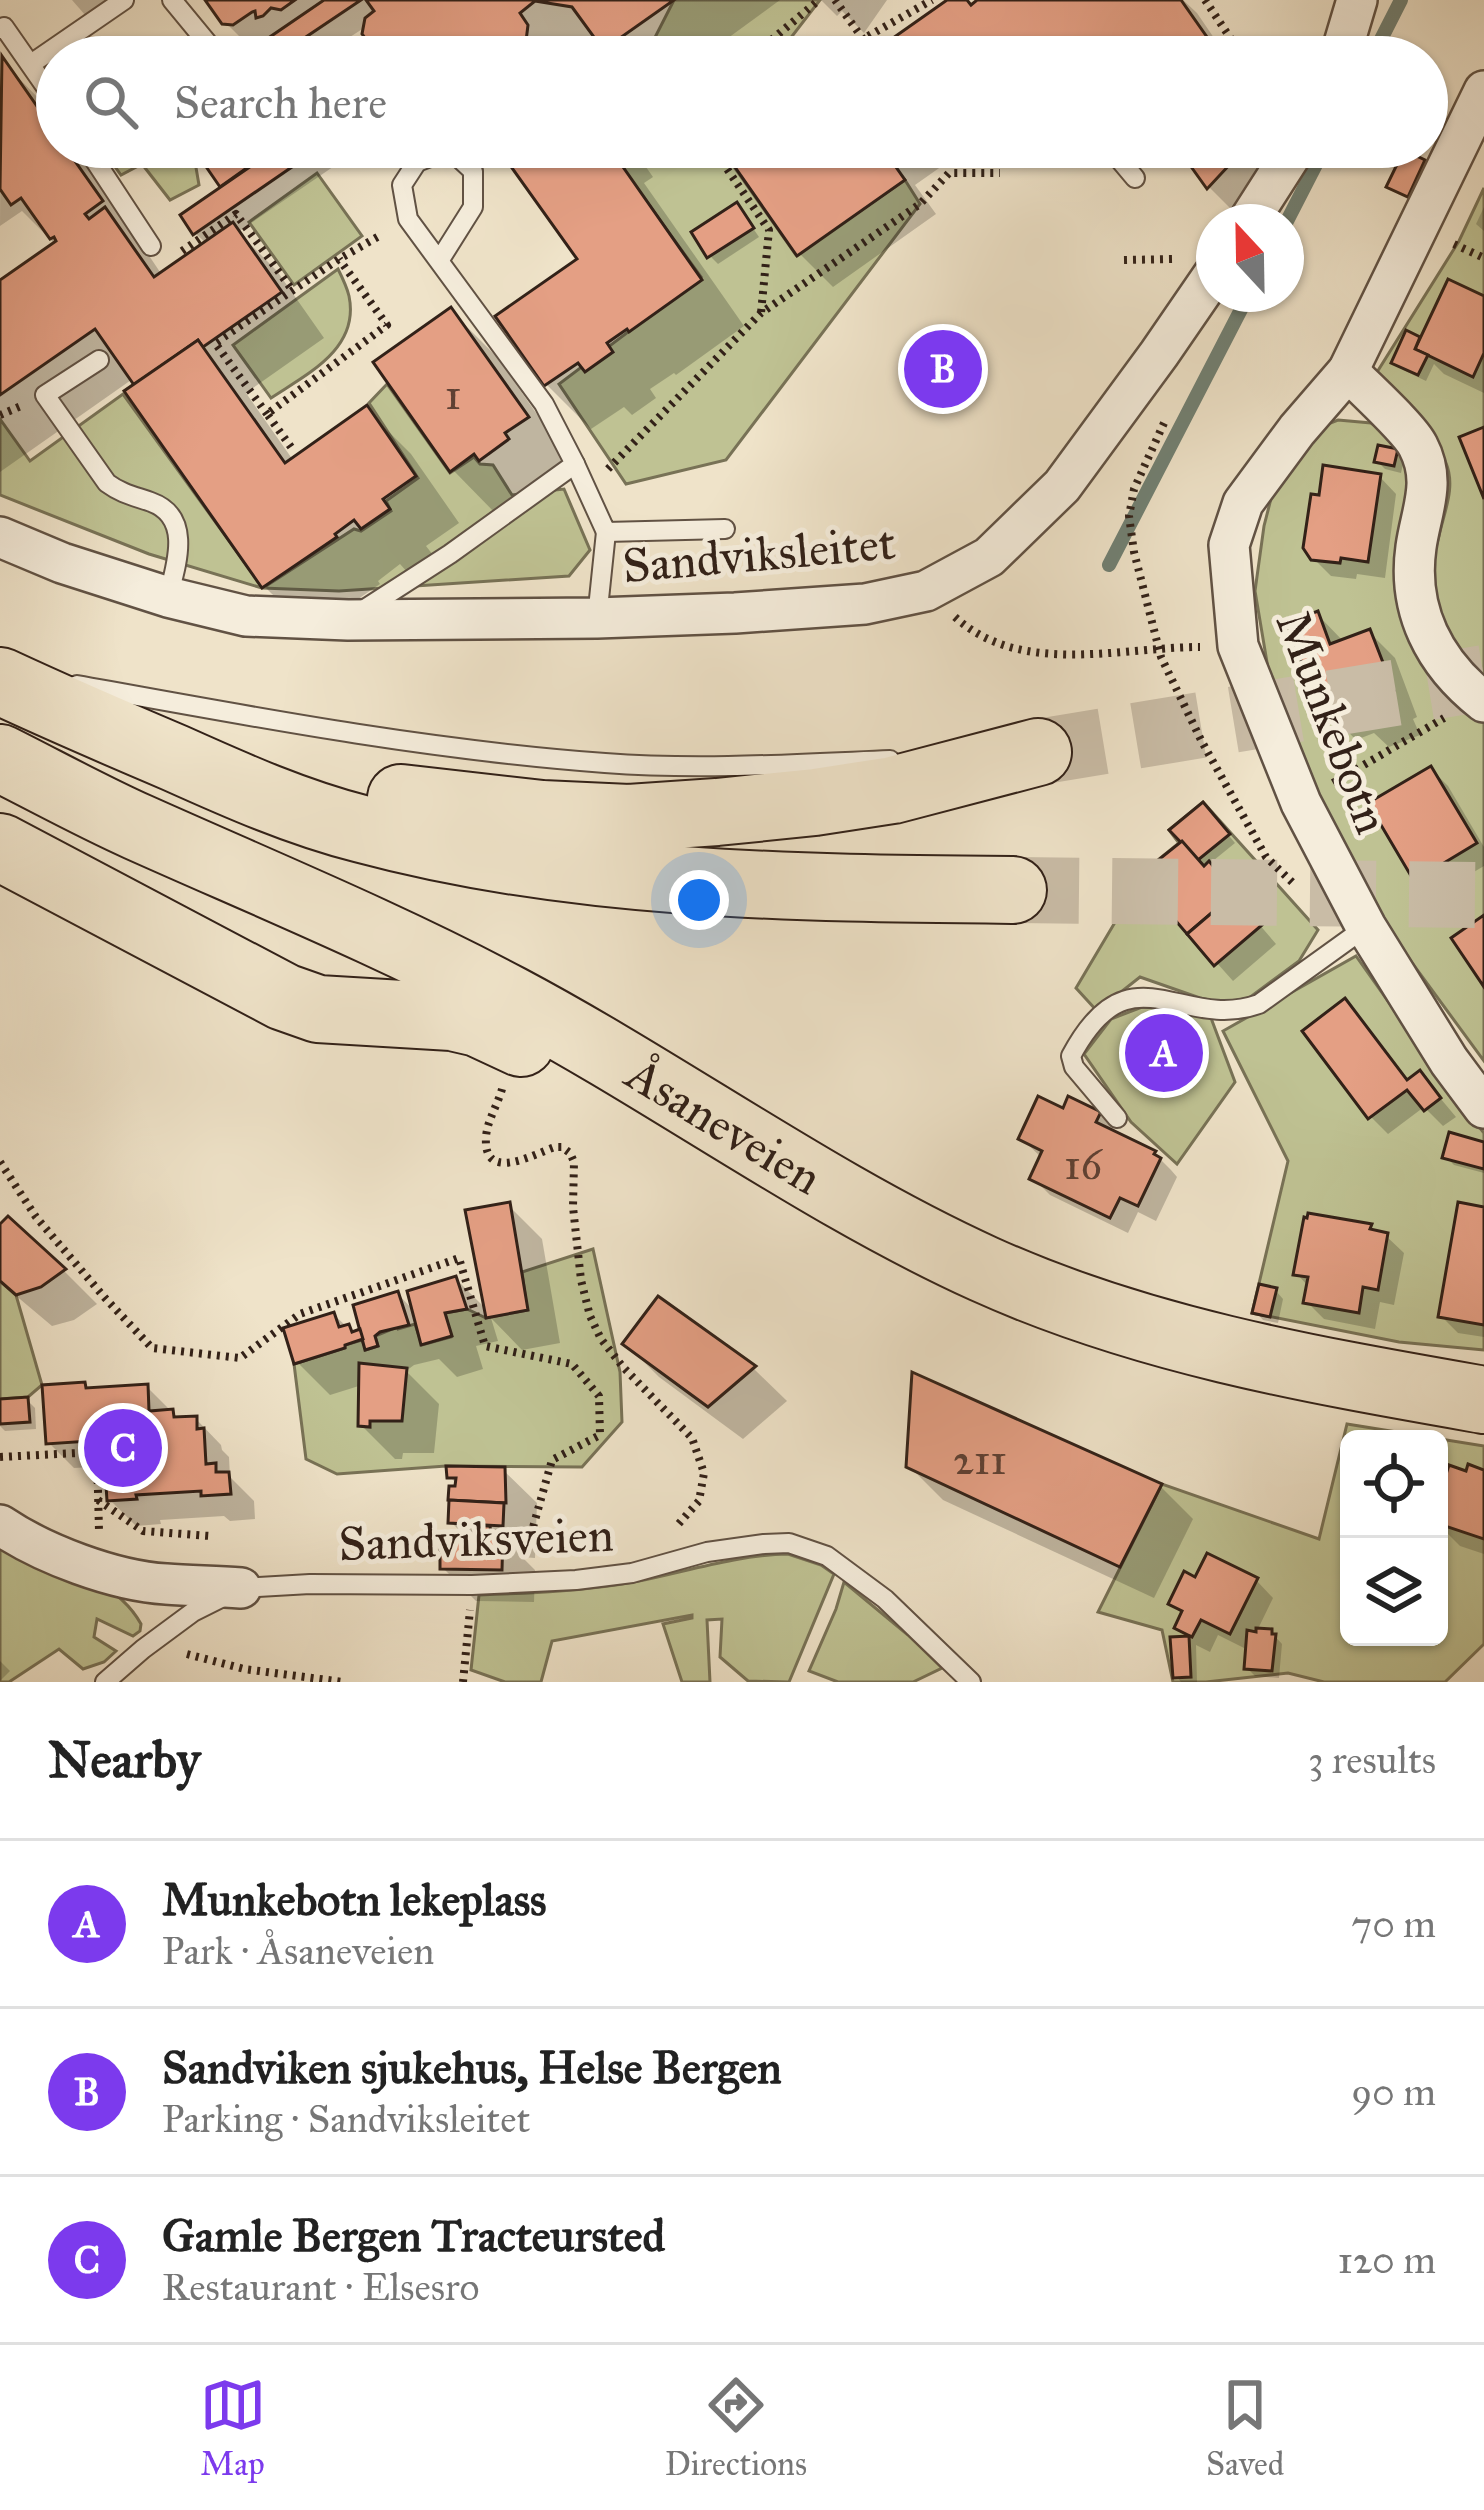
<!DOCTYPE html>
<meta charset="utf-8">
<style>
:root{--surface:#fff;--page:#f6f6f6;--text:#222;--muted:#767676;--line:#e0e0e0;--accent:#7c3aed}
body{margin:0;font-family:"IM FELL Great Primer",serif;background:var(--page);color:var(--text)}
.controls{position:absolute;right:36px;bottom:36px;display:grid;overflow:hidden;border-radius:18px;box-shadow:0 3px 9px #0004}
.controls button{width:108px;height:108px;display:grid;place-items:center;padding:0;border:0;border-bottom:3px solid var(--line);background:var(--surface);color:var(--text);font:60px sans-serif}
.compass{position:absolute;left:1196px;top:204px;width:108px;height:108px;border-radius:50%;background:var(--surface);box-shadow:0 3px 9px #0004;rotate:338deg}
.you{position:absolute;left:699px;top:900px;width:42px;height:42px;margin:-30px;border:9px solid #fff;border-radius:50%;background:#1a73e8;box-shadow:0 0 0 18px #1a73e833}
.badge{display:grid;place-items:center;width:78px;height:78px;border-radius:50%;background:var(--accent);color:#fff;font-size:39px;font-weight:700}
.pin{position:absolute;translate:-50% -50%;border:6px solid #fff;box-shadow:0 3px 12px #0006}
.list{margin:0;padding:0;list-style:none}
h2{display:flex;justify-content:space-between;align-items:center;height:156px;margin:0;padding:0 48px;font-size:51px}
h2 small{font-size:39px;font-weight:400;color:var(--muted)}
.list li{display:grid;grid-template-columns:78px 1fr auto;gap:36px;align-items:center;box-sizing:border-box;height:168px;padding:0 48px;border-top:3px solid var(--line)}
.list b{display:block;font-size:45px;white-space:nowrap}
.list p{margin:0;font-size:39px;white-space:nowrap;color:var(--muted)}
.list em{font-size:39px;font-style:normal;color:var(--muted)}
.icon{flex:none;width:66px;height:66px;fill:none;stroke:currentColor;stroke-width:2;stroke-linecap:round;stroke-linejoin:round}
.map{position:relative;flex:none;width:1484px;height:1682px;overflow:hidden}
.search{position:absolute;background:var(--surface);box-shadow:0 3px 9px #0004;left:36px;right:36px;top:36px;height:132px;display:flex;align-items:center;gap:30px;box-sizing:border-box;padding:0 42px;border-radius:66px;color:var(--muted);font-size:45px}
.sheet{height:660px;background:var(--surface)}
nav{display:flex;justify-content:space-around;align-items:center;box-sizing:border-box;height:168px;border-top:3px solid var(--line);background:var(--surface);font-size:33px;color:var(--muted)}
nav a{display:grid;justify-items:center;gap:6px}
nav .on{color:var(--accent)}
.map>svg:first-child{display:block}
</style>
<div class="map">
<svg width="1484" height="1682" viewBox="0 0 1484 1682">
<rect width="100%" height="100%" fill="#efe3c9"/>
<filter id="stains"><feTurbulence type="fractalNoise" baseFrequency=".00167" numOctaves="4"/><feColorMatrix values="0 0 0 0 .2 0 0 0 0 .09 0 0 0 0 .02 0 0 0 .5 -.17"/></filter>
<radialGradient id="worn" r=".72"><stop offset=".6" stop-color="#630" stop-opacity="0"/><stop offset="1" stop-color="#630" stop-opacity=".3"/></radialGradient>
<g fill="#bfc293" stroke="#787256" stroke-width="3" fill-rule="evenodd">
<polygon points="674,0 820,0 776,57 645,57"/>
<polygon points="101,147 198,147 194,156 199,185 170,200 142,164 121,175"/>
<polygon points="607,147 720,147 796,255 905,180 920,204 726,460 626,484 559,384 701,277"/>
<polygon points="317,173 362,236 294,285 249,222"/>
<path d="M 1484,188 L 1484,680 C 1457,653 1430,613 1432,573 C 1432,561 1436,547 1439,536 C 1444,512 1456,487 1446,463 C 1431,427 1402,403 1374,377 L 1459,241 Z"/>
<path d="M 338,269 C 342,277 347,287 349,296 C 360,349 307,374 271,398 L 233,345 Z"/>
<polygon points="387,384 450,473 474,457 480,464 493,465 512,495 564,489 590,550 569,576 339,591 262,588 149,554 0,495 0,419 30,461 123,394 263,588 354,529 361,531 391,511 386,501 418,478 369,403"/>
<polygon points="1338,420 1371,423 1392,437 1406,458 1413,484 1399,551 1484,719 1484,1061 1393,937 1309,789 1271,686 1255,591 1264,526 1275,483 1320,427"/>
<polygon points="1203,802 1318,930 1299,961 1249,998 1223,1003 1200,998 1140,977 1097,1011 1076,988 1133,892 1142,884 1137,877 1179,843 1169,830"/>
<polygon points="1356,956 1461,1104 1484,1133 1484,1350 1399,1342 1252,1313 1288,1161 1223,1031"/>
<polygon points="1142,1007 1175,1009 1211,1018 1235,1082 1177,1164 1131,1122 1084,1054 1111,1019"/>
<polygon points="593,1249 620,1372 622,1422 582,1467 446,1466 337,1474 306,1459 294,1364 345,1348 345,1345 362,1340 366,1350 378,1346 375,1336 397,1327 398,1329 415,1324 422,1345 451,1337 445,1313 467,1309 486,1318 527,1310 522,1272"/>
<polygon points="0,1281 16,1295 42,1385 28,1397 0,1399"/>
<path d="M 1347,1424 L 1484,1446 L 1484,1644 L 1445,1682 L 1324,1682 L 1288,1673 L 1206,1682 L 1173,1682 L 1162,1630 L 1098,1612 L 1162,1484 L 1319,1539 ZM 1349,1439 L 1439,1439 L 1439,1637 L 1349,1637 Z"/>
<path d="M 0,1544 C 49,1563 114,1575 141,1624 L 140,1631 L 133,1636 L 97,1619 L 94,1637 L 116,1651 L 104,1662 L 83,1669 L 59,1649 L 9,1682 L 0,1682 Z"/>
<path d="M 788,1554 L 821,1565 L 834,1574 L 789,1682 L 748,1681 L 720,1657 L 722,1619 L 707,1620 L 710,1682 L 682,1682 L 663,1624 L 692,1618 L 692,1615 L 552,1641 L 541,1682 L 505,1682 L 471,1670 L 479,1595 C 533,1593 587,1591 639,1581 C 688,1571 738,1555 788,1554 Z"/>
<polygon points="844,1582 908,1635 942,1668 913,1682 838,1682 809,1671 836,1609"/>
</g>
<g fill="#0003">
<polygon points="72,0 108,0 86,16"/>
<polygon points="209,0 780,0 702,57 617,57 610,49 581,45 566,57 382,57 367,26 319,57 260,57 225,22"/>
<polygon points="821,0 887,0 864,33 842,11 837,16"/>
<polygon points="952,0 966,0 973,7 983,0 1183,0 1197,13 1227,57 871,57"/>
<polygon points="1,60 46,106 57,121 57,147 76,147 162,275 207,244 195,233 225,188 215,147 362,147 238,232 277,271 324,338 246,393 293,460 366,409 411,454 459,523 426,546 433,555 408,573 400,564 378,581 380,584 310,632 265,587 128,392 139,386 134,378 0,472 0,284 56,245 22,211 0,226"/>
<polygon points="459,147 487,147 478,153 462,150"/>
<polygon points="501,147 632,147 653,177 644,183 744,326 676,375 674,373 650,389 656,398 632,415 624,407 591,429 546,384 581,260"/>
<polygon points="725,147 969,147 915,185 936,214 833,287 800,254"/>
<polygon points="1181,147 1290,147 1242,220 1209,187"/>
<polygon points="1405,154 1424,163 1432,171 1416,203 1398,194 1390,186"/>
<polygon points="737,205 759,237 718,264 710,256"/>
<polygon points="1484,207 1484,231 1476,224"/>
<polygon points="1484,299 1484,393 1444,374 1434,364 1426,381 1403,370 1395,362 1406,362"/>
<polygon points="451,311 496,356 572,464 498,516 453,470 377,363"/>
<polygon points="1396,452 1404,460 1401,473 1385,469 1377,461"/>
<polygon points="1379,476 1396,494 1385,578 1357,574 1356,579 1331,576 1313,558"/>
<polygon points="1317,614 1344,642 1369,632 1395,658 1417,717 1413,719 1420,735 1389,747 1374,733 1356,740 1331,714 1324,695 1314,685"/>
<polygon points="1431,769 1448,786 1484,847 1484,866 1433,896 1416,879"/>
<polygon points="1211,814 1235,843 1208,865 1276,944 1233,981 1175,916 1166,924 1149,907 1185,842"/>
<polygon points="1345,1002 1362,1019 1410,1082 1420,1074 1456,1117 1443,1126 1424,1107 1388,1134 1371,1117 1306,1031"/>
<polygon points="1064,1112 1099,1114 1116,1131 1115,1134 1154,1153 1171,1170 1177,1177 1156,1221 1138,1212 1128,1233 1050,1195 1033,1178 1042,1158 1021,1138"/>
<polygon points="1484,1145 1484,1173 1454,1165 1446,1157"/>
<polygon points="509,1206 542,1239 560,1343 522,1350 491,1318 498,1341 476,1346 483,1369 457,1377 439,1359 414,1365 406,1371 439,1404 434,1453 403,1453 402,1459 395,1459 361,1425 362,1385 330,1395 297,1362 334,1315 355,1334 398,1294 416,1313 456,1279 488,1311"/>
<polygon points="1484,1210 1484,1337 1458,1333 1441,1316"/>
<polygon points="8,1220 64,1271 97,1304 74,1320 52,1326 8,1289 0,1281 0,1229"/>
<polygon points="1370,1227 1378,1234 1386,1236 1404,1253 1394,1305 1380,1302 1375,1329 1324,1319 1307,1302 1309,1287 1297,1274"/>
<polygon points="1276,1291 1283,1299 1278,1323 1263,1320 1256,1312"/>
<polygon points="658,1300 754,1369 787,1401 743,1439 659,1377 626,1344"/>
<polygon points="84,1385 90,1391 147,1387 180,1420 196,1419 221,1445 222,1450 229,1457 230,1477 254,1501 255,1519 230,1521 224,1516 160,1520 161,1524 136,1526 110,1500 134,1471 132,1465 74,1468 49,1443"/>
<polygon points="27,1400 35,1408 36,1429 5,1431 0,1426 0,1402"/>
<polygon points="909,1466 1160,1486 1193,1519 1154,1598 943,1500"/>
<polygon points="503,1470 537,1503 535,1558 522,1557 535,1570 534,1602 476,1601 443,1568 466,1537 451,1522 463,1490 450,1477"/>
<polygon points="1484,1473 1484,1554 1460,1546 1439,1525 1439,1505 1467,1474"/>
<polygon points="1256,1580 1273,1598 1257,1631 1271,1632 1282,1644 1279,1678 1255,1676 1247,1668 1248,1650 1218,1635 1210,1652 1196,1645 1197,1682 1181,1682 1176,1676 1174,1640 1189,1639 1177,1627 1183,1615 1172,1604 1197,1581"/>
<polygon points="0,1661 10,1671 0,1681"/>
</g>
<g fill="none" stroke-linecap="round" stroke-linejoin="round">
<g stroke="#718073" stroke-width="14">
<polyline points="1372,57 1401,0"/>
<polyline points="1286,223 1325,147"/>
<polyline points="1109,565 1249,294"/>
</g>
</g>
<g fill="#e49f84" stroke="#322118" stroke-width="3">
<polygon points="205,0 295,0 281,10 271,8 263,16 256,18 255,11 252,12 233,25 222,24"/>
<polygon points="324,0 361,0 300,41 311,57 275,57 264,41"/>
<polygon points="366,0 674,0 613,43 596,40 572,7 535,1 520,13 528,25 526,41 506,57 379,57 362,34 365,18 374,11"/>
<polygon points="947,0 967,0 971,5 977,0 1181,0 1221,57 866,57"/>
<polygon points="2,56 57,135 57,147 65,147 103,201 85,214 89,219 105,207 154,277 233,222 282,292 203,347 198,340 134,385 95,329 0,395 0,280 56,241 54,237 50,239 21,198 11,205 0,189"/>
<polygon points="210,147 276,147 220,187 198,155"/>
<polygon points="279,147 321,147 193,235 180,215"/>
<polygon points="497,147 609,147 702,280 629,332 627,329 607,343 613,352 585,372 578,363 544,386 495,316 577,259"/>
<polygon points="721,147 889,147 884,150 905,180 797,256"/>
<polygon points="1177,147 1246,147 1207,189"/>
<polygon points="1404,150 1425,160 1408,197 1386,187"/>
<polygon points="737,202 754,228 707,258 691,232"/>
<polygon points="1448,279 1484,296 1484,353 1473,377 1415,349"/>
<polygon points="451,307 529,417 505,433 509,439 479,461 474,454 450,472 373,362"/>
<polygon points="1406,330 1420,337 1415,349 1428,355 1418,375 1391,363"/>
<polygon points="198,340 285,463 367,405 416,476 383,499 390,509 361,529 354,520 335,534 337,537 262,588 124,391"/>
<polygon points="1484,427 1484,499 1459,437"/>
<polygon points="1378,445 1398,449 1394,466 1374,462"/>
<polygon points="1323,465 1381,474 1368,562 1341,558 1340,563 1311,560 1303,548 1311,494 1319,495"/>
<polygon points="1318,611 1330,644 1370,629 1394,691 1390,693 1396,710 1360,723 1354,706 1328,715 1317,685 1311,687 1287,623"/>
<polygon points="1431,766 1477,843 1414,881 1368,803"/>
<polygon points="1203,802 1230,834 1198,860 1169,830"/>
<polygon points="1182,841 1204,866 1209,861 1235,893 1187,934 1158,900 1147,909 1133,892 1143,884 1137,877"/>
<polygon points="1235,893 1262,925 1214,966 1187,934"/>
<polygon points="1484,915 1484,987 1451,938"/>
<polygon points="1345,998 1407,1080 1420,1070 1441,1098 1424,1111 1407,1090 1368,1119 1302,1031"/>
<polygon points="1038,1096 1063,1108 1068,1096 1101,1112 1096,1122 1156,1151 1154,1154 1161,1158 1138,1206 1120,1198 1110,1218 1029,1179 1042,1151 1018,1139"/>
<polygon points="1449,1132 1484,1142 1484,1169 1442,1158"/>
<polygon points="510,1202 528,1310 486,1318 465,1210"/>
<polygon points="1458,1202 1484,1207 1484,1325 1438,1317"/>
<polygon points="1308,1213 1372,1224 1370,1229 1388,1233 1378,1290 1363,1287 1359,1313 1303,1303 1308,1277 1293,1275 1304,1217 1307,1218"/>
<polygon points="8,1216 66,1269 41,1287 16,1295 0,1281 0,1224"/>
<polygon points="456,1276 467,1309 445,1313 452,1336 421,1345 407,1291"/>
<polygon points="1259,1284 1277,1288 1270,1317 1252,1313"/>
<polygon points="398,1291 409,1325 380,1332 375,1336 378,1346 365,1350 353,1305"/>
<polygon points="658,1296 756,1366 708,1407 622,1344"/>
<polygon points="334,1312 339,1327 349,1324 352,1332 360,1329 363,1339 345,1345 345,1348 294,1364 283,1328"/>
<polygon points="359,1363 407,1368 402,1421 370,1421 370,1427 358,1426"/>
<polygon points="912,1372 1162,1484 1120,1567 906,1467"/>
<polygon points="85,1382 86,1388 148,1384 149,1411 173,1409 174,1417 197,1416 197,1429 204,1428 206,1464 216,1463 216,1472 229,1472 231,1494 201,1496 201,1491 136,1495 137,1499 107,1501 105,1469 130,1468 127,1457 121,1457 119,1439 46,1444 42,1385"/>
<polygon points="28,1397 30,1422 0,1424 0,1399"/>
<polygon points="1468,1464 1484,1470 1484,1539 1439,1524 1439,1496 1449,1465 1466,1471"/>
<polygon points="446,1466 505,1467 506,1503 448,1500 449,1486 455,1486 456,1478 447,1478"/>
<polygon points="449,1500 504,1503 503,1526 448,1523"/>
<polygon points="474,1526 490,1526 491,1534 503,1534 502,1570 440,1569 440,1534 473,1534"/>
<polygon points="1207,1553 1258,1578 1230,1634 1201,1620 1192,1637 1174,1628 1182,1611 1168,1604 1184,1571 1195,1577"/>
<polygon points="1256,1628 1272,1629 1272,1634 1276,1634 1272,1671 1244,1669 1247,1630 1256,1632"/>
<polygon points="1189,1636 1191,1677 1173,1678 1170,1637"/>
</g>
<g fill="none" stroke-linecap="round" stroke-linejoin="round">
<g stroke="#c9bca6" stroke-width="66" stroke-dasharray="66 33" stroke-linecap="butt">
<polyline points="1038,752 1484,678"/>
<polyline points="1013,890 1484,895"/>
</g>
<g stroke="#615244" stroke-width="22">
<g id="lane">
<polyline points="172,0 219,57"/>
<polyline points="0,29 4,27 57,103"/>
<polyline points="248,57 258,50"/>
<polyline points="31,64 124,0"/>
<polyline points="86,147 151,246"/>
<polyline points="1109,147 1135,178"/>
<path d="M 99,360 L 45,395 L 107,483 C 122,494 134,496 151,502 C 193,517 176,566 168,597"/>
<polyline points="575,464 606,532 725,529"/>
<polyline points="357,614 450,554 575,464 544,404 408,219 402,185 417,162 443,152 459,158 473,171 473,207 439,261"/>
<polyline points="597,618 606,532"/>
<path d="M 77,685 C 253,717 427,750 605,763 C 699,770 795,764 890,760"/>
<path d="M 1117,1118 L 1074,1067 L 1071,1056 C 1130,945 1180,1032 1259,1004 L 1366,927"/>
<polyline points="105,1682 143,1649 193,1612 241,1588 310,1584 472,1585 576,1580 632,1573 707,1552 764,1544 789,1543 827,1556 885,1599 971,1682"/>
</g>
</g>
<g stroke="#615244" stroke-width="44">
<g id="street">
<polyline points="1340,57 1357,0"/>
<polyline points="1484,91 1348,371 1297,430 1243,503 1229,545 1238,646 1301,803 1366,927 1449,1061 1484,1108"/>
<polyline points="1248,222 1296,147"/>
<path d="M 1348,371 C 1364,388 1409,428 1418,446 C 1437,482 1421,511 1416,547 C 1407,610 1434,663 1484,702"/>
<polyline points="0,537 62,563 168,597 246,616 348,620 597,618 735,613 865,604 926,591 989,557 1062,486 1159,354 1214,274"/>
<path d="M 0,1525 C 43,1554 114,1581 166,1584 C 191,1586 215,1586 241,1588"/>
</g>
</g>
<g stroke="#322118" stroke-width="70">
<g id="highway">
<path d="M 0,681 C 58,708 116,733 175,758 C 235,785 298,813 362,829 C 574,886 796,888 1013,890"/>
<path id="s1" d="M 0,758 C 46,781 91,806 138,827 C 263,883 390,935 510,999 C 670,1084 819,1194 984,1269 C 1143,1341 1313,1370 1484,1400"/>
<polyline points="401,798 542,814 629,818 717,812 815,802 893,790 1038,752"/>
<polyline points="0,847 284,997 318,1009 452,1017 478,1023 521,1043"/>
</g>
</g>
<g stroke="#322118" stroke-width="8" stroke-dasharray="3 6" stroke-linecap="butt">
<polyline points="835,0 863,39 932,0"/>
<polyline points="1205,0 1243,57"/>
<polyline points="751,57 819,0"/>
<polyline points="712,147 769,230 761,313"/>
<polyline points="1454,244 1484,258"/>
<polyline points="182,251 236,214 293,291"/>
<polyline points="1124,260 1173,259"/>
<polyline points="267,414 215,343 339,259 381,235"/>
<polyline points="0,415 21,406"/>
<polyline points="1164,423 1134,489 1129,516 1134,552 1161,657 1201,740 1266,857 1296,886"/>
<polyline points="291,447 267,414 387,325 339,259"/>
<polyline points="608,469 761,313 920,204 949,173 1000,173"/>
<path d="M 955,617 C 1021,677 1120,647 1200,647"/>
<polyline points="1333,783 1444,718"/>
<path d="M 502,1089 C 498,1104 487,1121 486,1137 C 483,1183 532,1155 555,1147 L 562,1147 L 570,1153 L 574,1162 L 573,1207 L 581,1280 L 590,1316 L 601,1339 L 623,1367 L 692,1438 L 704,1473 L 699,1501 L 675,1528"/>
<polyline points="0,1162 36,1217 105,1298 152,1348 240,1358 300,1314 459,1258 485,1346 572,1364 599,1396 600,1435 552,1460 526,1552"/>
<polyline points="0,1457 97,1452 99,1531"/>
<polyline points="98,1500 143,1531 210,1536"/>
<polyline points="187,1654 244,1669 343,1682"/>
<polyline points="463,1682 470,1610"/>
</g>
<use href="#lane" stroke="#f5eddc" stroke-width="18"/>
<use href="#street" stroke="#f5eddc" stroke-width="39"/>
<use href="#highway" stroke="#efe3c9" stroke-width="66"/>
</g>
<g text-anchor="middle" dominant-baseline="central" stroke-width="10" stroke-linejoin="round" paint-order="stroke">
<g font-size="42" fill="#5e4033">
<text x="453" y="395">1</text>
<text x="1083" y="1165">16</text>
<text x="980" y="1460">211</text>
</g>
<g font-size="48" fill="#322118" stroke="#f5eddc">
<text transform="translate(759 554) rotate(-5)">Sandviksleitet</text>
<text transform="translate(1333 722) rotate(69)">Munkebotn</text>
<text stroke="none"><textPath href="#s1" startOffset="813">Åsaneveien</textPath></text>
<text transform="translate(476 1539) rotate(-2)">Sandviksveien</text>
</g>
</g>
<rect width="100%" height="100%" filter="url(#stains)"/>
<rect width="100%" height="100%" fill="url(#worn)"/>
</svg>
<div class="controls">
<button><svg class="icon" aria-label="locate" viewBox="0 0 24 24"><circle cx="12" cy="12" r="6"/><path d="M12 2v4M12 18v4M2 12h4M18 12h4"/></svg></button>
<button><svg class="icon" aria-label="layers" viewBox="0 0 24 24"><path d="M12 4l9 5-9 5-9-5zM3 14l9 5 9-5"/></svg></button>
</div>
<svg class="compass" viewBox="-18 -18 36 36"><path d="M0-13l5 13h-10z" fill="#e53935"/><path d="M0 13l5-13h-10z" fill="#767676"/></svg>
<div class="you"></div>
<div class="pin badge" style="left:1164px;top:1053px">A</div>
<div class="pin badge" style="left:943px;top:369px">B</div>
<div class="pin badge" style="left:123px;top:1448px">C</div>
<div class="search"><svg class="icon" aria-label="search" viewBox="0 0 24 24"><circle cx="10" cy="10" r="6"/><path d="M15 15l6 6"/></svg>Search here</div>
</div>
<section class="sheet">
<h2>Nearby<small>3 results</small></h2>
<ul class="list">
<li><span class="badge">A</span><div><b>Munkebotn lekeplass</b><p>Park · Åsaneveien</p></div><em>70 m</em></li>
<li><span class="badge">B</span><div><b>Sandviken sjukehus, Helse Bergen</b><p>Parking · Sandviksleitet</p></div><em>90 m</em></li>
<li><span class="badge">C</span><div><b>Gamle Bergen Tracteursted</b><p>Restaurant · Elsesro</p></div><em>120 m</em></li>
</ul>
</section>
<nav>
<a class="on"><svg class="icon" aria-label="map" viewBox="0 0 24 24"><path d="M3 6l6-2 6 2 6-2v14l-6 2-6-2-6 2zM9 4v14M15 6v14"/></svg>Map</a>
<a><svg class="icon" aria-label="directions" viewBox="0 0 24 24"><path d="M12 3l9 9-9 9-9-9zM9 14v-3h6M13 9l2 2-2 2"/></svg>Directions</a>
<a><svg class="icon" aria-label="saved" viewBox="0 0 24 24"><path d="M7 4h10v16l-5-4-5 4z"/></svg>Saved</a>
</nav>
